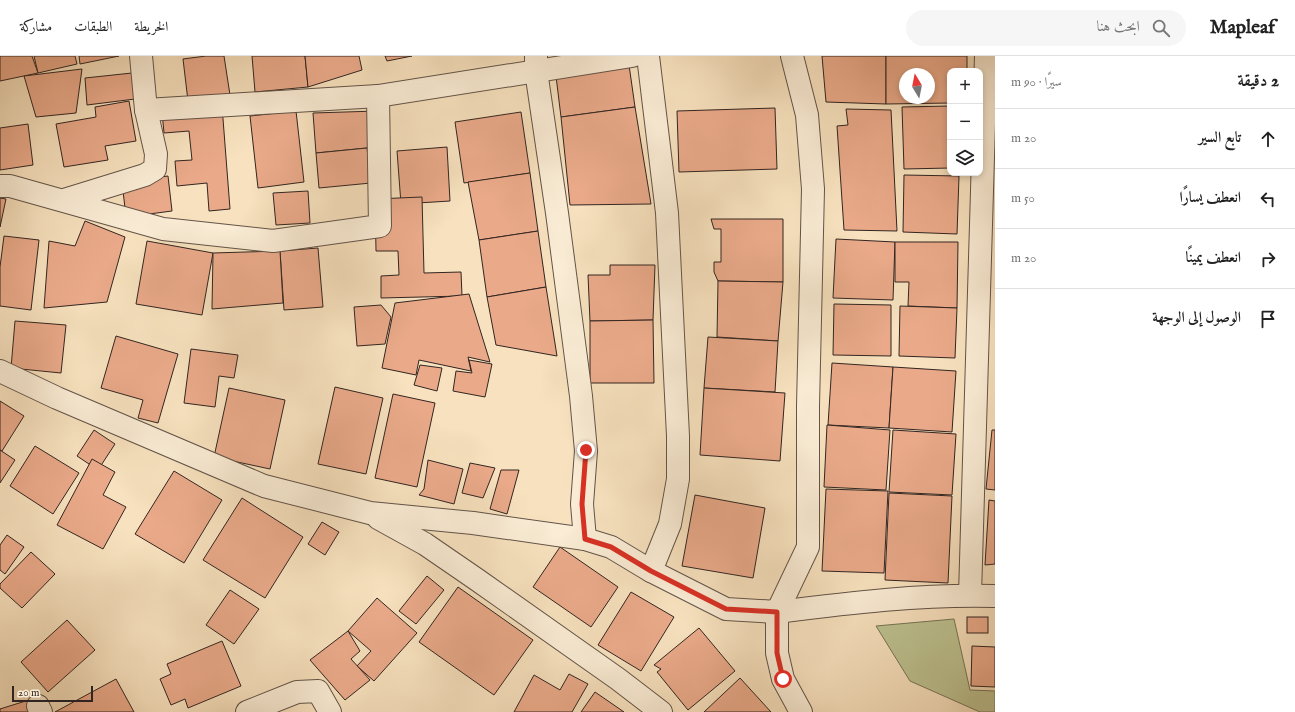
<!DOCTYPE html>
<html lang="ar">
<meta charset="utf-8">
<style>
:root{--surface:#fff;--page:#f6f6f6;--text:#222;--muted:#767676;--line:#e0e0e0}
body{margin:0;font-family:"IM FELL English",Amiri,serif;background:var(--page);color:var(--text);direction:rtl}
.controls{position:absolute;right:12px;top:12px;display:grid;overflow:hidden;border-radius:8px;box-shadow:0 2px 6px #0003}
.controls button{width:36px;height:36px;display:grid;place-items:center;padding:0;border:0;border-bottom:1px solid var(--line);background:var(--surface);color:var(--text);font:20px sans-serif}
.compass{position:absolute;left:899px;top:12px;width:36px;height:36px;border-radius:50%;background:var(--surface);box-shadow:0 2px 6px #0003;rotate:350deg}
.scale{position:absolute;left:12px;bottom:10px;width:81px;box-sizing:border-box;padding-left:4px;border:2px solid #322521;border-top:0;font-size:11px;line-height:14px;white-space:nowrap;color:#322521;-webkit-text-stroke:3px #faecd5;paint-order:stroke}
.stop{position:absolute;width:12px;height:12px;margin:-9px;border:3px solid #d93025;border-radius:50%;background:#fff}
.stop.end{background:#d93025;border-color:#fff;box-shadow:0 1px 4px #0008}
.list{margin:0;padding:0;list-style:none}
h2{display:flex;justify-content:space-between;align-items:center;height:52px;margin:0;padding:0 16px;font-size:17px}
h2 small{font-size:13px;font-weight:400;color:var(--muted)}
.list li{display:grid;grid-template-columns:26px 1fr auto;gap:12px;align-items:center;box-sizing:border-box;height:60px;padding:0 16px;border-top:1px solid var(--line)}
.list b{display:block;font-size:15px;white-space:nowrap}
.list em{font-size:13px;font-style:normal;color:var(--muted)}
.icon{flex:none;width:22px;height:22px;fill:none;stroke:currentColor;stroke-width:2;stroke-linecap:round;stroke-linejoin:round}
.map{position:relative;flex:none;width:995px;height:656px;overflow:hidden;direction:ltr}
header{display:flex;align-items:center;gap:24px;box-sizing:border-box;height:56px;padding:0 20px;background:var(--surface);border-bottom:1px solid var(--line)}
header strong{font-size:19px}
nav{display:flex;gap:22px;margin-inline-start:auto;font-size:14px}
.search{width:280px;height:36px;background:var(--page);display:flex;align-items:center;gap:10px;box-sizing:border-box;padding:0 14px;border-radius:22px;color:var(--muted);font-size:15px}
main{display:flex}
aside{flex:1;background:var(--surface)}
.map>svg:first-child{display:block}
</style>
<header>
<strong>Mapleaf</strong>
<div class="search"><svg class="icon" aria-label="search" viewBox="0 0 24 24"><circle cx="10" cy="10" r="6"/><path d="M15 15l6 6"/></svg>ابحث هنا</div>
<nav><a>الخريطة</a><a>الطبقات</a><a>مشاركة</a></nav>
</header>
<main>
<aside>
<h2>2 دقيقة<small>سيرًا · 90 m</small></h2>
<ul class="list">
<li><svg class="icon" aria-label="ahead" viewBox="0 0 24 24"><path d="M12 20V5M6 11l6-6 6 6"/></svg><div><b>تابع السير</b></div><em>20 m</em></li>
<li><svg class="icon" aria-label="left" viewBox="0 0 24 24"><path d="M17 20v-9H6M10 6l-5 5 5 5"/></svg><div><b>انعطف يسارًا</b></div><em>50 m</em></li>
<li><svg class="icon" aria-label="right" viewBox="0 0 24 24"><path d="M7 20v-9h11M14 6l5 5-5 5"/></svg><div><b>انعطف يمينًا</b></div><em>20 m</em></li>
<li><svg class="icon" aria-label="arrive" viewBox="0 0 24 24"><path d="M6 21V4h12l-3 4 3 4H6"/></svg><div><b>الوصول إلى الوجهة</b></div></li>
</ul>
</aside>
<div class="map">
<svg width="995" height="656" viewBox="0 0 995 656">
<rect width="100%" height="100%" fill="#f7e1be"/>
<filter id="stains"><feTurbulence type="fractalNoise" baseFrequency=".005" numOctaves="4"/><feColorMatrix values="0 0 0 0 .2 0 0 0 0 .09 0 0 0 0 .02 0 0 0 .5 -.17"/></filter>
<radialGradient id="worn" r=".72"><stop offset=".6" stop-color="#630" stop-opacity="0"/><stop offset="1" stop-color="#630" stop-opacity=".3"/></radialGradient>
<polygon fill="#bdc291" stroke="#787459" points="954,563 970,634 995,635 995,656 980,656 910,625 876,570"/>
<g fill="#eaaa8a" stroke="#322521" fill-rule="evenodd">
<polygon points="0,0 32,0 38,17 0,25"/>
<polygon points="34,0 75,0 77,8 38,17"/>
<polygon points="79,0 119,0 80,8"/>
<polygon points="206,0 224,0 230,39 188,45 183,3"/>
<polygon points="252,0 305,0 308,31 255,36"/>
<polygon points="305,0 359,0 362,14 308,31"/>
<polygon points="385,0 412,0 387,5"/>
<polygon points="822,0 886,0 886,48 826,46"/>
<path d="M 886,0 L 967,0 L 967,15 L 950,15 L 950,47 L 886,48 ZM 905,18 L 929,18 L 929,42 L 905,42 Z"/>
<polygon points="628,2 635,51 561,61 555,12"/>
<polygon points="82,13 76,57 36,61 24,20"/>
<polygon points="132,17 135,43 87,49 85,22"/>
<polygon points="129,45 136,85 105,90 108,104 64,111 56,68 96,61 95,51"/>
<polygon points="222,50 230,153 209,155 207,127 177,130 175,105 192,104 189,75 164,77 162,56"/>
<polygon points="950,50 950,112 904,113 902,51"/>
<polygon points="635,51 651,148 570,149 561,61"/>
<polygon points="775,52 777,113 679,116 677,55"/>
<polygon points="846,53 891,54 897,175 844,174 837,70 848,69"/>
<polygon points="296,55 304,126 258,132 250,60"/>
<polygon points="377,55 378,93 367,92 316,97 313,57"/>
<polygon points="521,56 530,117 464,127 455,66"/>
<polygon points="28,68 33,109 0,114 0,72"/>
<polygon points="447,91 450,145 401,148 397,95"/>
<polygon points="367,92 371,127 319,132 316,97"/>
<polygon points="530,117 538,175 479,184 468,126"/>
<polygon points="904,119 959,120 957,178 903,176"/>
<polygon points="168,120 172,155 126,161 122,126"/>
<polygon points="308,135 310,167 276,169 273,137"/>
<polygon points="422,141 424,217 461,216 462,240 381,242 381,220 399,219 398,195 376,195 375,143"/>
<polygon points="0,142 6,143 0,171"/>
<polygon points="711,163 783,163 783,226 718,225 714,216 714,206 721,206 721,173 714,173"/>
<polygon points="85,165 125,181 107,246 44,252 49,185 75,190"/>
<polygon points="538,175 546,231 487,241 479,184"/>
<polygon points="4,180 39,184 31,254 0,250 0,211"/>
<polygon points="836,183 895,186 893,244 833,242"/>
<polygon points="147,185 213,197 202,259 136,248"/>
<polygon points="895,186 958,186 957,252 908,250 909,226 895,226"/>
<polygon points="318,192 323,251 284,254 280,195"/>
<polygon points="280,195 283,247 212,253 213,197"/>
<polygon points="610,209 655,209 653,264 590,265 588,219 610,219"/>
<polygon points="718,225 783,226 778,285 717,281"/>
<polygon points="546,231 557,300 496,289 487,241"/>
<polygon points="469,238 490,306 468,301 471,315 419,304 416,319 382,312 395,247"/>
<polygon points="834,248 891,249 891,300 833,299"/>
<polygon points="381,249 391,261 385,288 357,290 354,251"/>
<polygon points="900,250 957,252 955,302 899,300"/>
<polygon points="653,264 654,327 590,327 590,265"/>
<polygon points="15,265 66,269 61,317 11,312"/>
<polygon points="116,280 178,298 158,367 138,362 143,344 101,332"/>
<polygon points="708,281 778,285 775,336 704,332"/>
<polygon points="191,293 238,299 234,322 219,320 215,351 184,347"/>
<polygon points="469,304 492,308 485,341 453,335 456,315 472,317"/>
<polygon points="832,307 893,311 889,372 828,369"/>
<polygon points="420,309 442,312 437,335 414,329"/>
<polygon points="893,311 956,315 952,376 889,372"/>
<polygon points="335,331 383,342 366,418 318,408"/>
<polygon points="229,332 285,344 270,413 214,401"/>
<polygon points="704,332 785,337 780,405 700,399"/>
<polygon points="393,338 435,347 417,431 375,422"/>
<polygon points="0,345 24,360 2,395 0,394"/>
<polygon points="827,369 890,374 886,434 824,431"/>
<polygon points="94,374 115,388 98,414 77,400"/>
<polygon points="893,374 956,378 952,439 889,436"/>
<polygon points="992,374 995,374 995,434 986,433"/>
<polygon points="35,390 79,417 53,458 10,430"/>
<polygon points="0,394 15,404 0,427"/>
<polygon points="92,403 115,416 103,439 126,451 103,493 57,469"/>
<polygon points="428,404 463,413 454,448 419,439 424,433"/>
<polygon points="470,407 495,412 483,442 462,437"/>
<polygon points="501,414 519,414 507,458 490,453"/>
<polygon points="174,415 222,444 184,507 135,478"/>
<polygon points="826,433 888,435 884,517 822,515"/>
<polygon points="889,437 952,440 948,527 885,524"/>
<polygon points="695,439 765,452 753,522 682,510"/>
<polygon points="242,442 303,481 265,542 203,504"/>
<polygon points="989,444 995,445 995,508 985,509"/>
<polygon points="322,466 339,476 325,499 308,488"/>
<polygon points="7,479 24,491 5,518 0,514 0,489"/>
<polygon points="560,491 618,531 591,571 533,531"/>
<polygon points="31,496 55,518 22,552 0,532 0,528"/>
<polygon points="427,520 444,534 416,568 399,555"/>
<polygon points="458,531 533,584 494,639 419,586"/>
<polygon points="230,534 259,553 234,588 206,569"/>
<polygon points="631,536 674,561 641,615 598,589"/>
<polygon points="377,542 417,577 374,625 357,610 371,595 348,575"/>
<rect x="967" y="561" width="21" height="16"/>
<polygon points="67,564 95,594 48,636 21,606"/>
<polygon points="699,572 735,615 688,654 657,616 661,613 654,609"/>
<polygon points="348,575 360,595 351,603 370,624 345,644 310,604"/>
<polygon points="222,585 241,630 188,652 185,643 171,649 160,623 171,618 167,608"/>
<polygon points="972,590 995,591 995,631 971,630"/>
<polygon points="569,618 588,628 572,656 514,656 534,619 560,634"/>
<polygon points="740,622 771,656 704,656"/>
<polygon points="116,623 134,656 55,656"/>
<polygon points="595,636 624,656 581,656"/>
<polygon points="32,643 36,656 0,656 0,653"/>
</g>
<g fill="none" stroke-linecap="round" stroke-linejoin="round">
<g stroke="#635448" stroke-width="24">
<g id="minor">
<polyline points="536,0 536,15 557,157 581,340 586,395 582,448 585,483"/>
<polyline points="648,0 667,157 678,380 678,423 670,468 651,515"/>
<polyline points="146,54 378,40 632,0"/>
<polyline points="0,130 10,130 163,173 273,185 380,170 378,40"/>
<polyline points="64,144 145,119 155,113 156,98 146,54 141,0"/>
<polyline points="0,315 57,342 264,430 370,457 473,467 585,483 611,491 651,515 726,553 777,556 808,491 808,350 813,133 807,59 792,0"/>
<polyline points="378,462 425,488 476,523 618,623 661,656"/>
<polyline points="970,539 986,0"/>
<polyline points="38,650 41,656"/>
<polyline points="247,656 297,636 318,635 330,656"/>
<path d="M 801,656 L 783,623 L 777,597 L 777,556 C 849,547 922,538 995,540"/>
</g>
</g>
<use href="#minor" stroke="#faecd5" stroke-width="22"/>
</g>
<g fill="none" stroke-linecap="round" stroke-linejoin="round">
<polyline stroke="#d93025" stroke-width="5" points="586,394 582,448 585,483 611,491 651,515 726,553 777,556 777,597 783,623"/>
</g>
<rect width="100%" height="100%" filter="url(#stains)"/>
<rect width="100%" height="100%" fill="url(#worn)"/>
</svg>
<div class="controls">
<button>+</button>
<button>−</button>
<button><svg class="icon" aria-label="layers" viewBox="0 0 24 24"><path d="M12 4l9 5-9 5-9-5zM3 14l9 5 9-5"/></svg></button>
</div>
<svg class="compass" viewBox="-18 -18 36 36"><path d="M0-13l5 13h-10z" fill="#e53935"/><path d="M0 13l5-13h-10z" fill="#767676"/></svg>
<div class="scale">20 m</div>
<div class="stop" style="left:783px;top:623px"></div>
<div class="stop end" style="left:586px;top:394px"></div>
</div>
</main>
